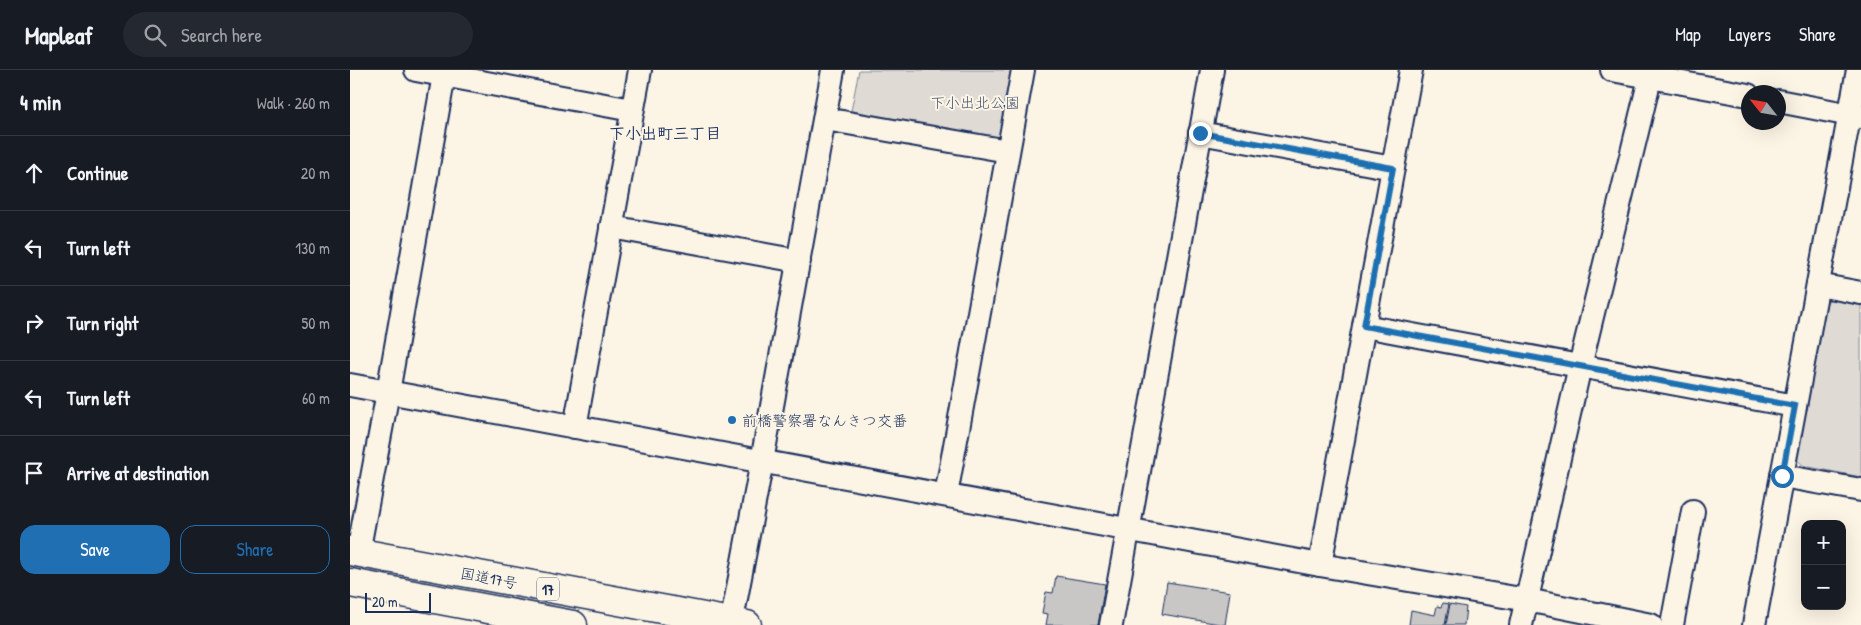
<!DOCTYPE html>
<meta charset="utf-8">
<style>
:root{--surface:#171b24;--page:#242831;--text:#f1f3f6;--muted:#9ea1a6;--line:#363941;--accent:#1f6fb2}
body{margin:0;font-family:"Patrick Hand","Klee One",sans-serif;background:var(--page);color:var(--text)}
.controls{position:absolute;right:15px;bottom:15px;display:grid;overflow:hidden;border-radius:10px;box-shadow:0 5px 20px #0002}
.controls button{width:45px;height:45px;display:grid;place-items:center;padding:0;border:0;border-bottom:1px solid var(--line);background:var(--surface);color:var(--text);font:25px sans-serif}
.compass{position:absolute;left:1391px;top:15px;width:45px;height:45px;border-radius:50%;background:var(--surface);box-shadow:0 5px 20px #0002;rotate:301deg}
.scale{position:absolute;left:15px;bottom:12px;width:66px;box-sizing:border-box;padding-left:5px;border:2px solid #1b2f5e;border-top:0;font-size:14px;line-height:18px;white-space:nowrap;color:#1b2f5e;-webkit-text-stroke:4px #fcf5e5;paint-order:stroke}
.stop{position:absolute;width:15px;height:15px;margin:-11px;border:4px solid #1f6fb2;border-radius:50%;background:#fff}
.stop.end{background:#1f6fb2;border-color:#fff;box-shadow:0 1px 5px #0008}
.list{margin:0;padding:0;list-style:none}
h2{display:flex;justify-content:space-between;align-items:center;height:65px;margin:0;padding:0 20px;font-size:21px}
h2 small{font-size:16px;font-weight:400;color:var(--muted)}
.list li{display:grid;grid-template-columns:32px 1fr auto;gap:15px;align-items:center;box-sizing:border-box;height:75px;padding:0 20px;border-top:1px solid var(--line)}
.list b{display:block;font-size:19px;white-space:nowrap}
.list em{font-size:16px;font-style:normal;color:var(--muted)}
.actions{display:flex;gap:10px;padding:15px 20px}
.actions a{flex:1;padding:11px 0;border:1px solid var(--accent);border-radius:15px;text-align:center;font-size:18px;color:var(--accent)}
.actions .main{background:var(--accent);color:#fff}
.icon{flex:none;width:28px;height:28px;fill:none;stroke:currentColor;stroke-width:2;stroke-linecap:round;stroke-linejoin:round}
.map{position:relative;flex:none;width:1511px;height:555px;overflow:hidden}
header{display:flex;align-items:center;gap:30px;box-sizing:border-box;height:70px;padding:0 25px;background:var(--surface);border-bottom:1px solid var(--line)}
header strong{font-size:24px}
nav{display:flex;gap:28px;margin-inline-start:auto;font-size:18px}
.search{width:350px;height:45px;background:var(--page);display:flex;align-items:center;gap:12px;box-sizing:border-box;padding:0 18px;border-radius:28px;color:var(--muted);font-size:19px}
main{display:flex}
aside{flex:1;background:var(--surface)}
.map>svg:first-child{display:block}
</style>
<header>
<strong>Mapleaf</strong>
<div class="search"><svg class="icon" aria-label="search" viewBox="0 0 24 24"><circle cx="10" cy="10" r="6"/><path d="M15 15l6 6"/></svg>Search here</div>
<nav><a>Map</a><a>Layers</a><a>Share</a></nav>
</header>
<main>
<aside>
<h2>4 min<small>Walk · 260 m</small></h2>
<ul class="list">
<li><svg class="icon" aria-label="ahead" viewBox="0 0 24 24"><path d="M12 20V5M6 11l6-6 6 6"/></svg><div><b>Continue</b></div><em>20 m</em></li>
<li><svg class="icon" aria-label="left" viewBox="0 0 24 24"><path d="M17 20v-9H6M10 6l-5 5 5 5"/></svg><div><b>Turn left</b></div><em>130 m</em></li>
<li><svg class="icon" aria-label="right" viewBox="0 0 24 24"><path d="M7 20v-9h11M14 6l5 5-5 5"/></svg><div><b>Turn right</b></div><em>50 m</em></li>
<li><svg class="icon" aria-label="left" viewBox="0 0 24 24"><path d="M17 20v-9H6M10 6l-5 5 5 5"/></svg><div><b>Turn left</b></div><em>60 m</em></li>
<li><svg class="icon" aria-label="arrive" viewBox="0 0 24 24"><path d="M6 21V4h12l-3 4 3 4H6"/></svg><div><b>Arrive at destination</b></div></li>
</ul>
<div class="actions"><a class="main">Save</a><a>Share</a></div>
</aside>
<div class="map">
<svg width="1511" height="555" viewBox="0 0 1511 555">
<rect width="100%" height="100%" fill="#fcf5e5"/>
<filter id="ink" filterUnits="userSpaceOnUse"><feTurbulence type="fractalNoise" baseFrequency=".02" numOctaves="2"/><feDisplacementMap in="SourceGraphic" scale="10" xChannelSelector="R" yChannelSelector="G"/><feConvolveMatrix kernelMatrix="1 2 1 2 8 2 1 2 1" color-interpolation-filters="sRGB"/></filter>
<g filter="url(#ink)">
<g fill="#dfdbd4" stroke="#7d8599">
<polygon points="509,0 663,0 650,68 501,41"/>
<polygon points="1484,227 1511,231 1511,407 1454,396 1446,389 1477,232"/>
</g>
<g fill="#c8c7c6" stroke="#1b2f5e">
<polygon points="706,506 755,514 748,555 696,555 698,544 692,543 696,522 703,523"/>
<polygon points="817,512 880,522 875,555 812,544"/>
<polygon points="1093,533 1099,534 1095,555 1059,555 1061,540 1085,545 1087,536 1091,537"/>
<polygon points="1100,534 1116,537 1114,555 1096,555"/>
</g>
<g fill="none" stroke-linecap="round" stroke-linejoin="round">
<g stroke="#1b2f5e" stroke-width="26">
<g id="minor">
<polyline points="66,0 282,40"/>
<polyline points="1262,0 1398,25"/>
<polyline points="1428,31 1511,47"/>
<polyline points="475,49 658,81"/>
<polyline points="850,63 1043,98"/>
<polyline points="261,157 449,191"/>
<polyline points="1468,215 1511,223"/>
<polyline points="1014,256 1445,336"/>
<polyline points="0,315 970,495 1177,530 1301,555"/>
<polyline points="225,357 290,0"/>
<polyline points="1432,406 1511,420"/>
<polyline points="596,425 673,0"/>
<polyline points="8,483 38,322 94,5"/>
<polyline points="970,495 1061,0"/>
<polyline points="381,555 412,391 483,0"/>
<polyline points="761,555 862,0"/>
<polyline points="1171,555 1230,296 1302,0"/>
<polyline points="1322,555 1343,441"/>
<polyline points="1404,555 1508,0"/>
</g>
</g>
<g stroke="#1b2f5e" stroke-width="31">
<g id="highway">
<polyline points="0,481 397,555"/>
<polyline points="0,513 223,555"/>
</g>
</g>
<use href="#minor" stroke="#fcf5e5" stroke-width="22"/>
<use href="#highway" stroke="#fcf5e5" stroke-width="28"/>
</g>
</g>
<g fill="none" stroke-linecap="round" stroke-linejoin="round" filter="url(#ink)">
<polyline stroke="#1f6fb2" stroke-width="6" points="850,63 1043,98 1014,256 1445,336 1432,406"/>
</g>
<circle fill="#1f6fb2" stroke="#fcf5e5" stroke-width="2" cx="382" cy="350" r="5"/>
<g text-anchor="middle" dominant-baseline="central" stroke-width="4" stroke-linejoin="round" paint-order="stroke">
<rect fill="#fcf5e5" stroke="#5e6a86" stroke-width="1" x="187" y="507.5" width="22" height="23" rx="4"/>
<g font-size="14" font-weight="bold" fill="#1b2f5e">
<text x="198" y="519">17</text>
</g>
<g font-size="15" fill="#425176" stroke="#fcf5e5">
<text x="625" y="32">下小出北公園</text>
</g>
<g font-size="15" fill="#1b2f5e" stroke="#fcf5e5" text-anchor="start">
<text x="392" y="350">前橋警察署なんきつ交番</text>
</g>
<g font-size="15" fill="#1b2f5e" stroke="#fcf5e5">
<text transform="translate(139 508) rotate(11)">国道17号</text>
</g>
<g font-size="16" font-weight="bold" fill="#1b2f5e" stroke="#fcf5e5">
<text x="315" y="63">下小出町三丁目</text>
</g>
</g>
</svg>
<div class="controls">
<button>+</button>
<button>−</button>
</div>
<svg class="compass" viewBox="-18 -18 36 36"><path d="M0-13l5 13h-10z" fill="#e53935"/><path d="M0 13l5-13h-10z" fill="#9ea1a6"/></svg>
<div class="scale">20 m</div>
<div class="stop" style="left:1432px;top:406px"></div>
<div class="stop end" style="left:850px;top:63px"></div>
</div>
</main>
